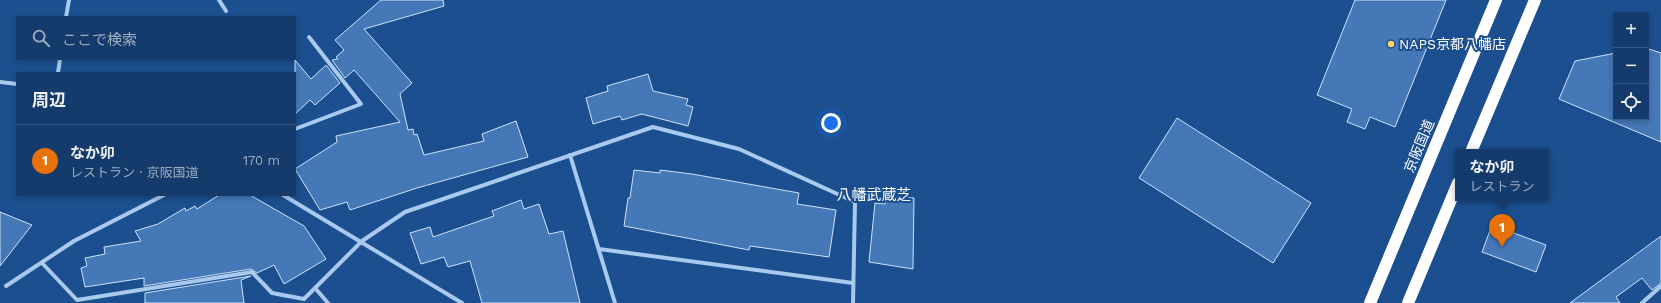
<!DOCTYPE html>
<html lang="ja">
<meta charset="utf-8">
<style>
:root{--surface:#143b6b;--page:#214673;--text:#f1f3f6;--muted:#9dadc1;--line:#33557e;--accent:#ffd166}
body{margin:0;font-family:"Work Sans","Noto Sans JP",sans-serif;background:var(--page);color:var(--text)}
.controls{position:absolute;right:12px;top:12px;display:grid;overflow:hidden;border-radius:0px;box-shadow:0 2px 6px #0003}
.controls button{width:36px;height:36px;display:grid;place-items:center;padding:0;border:0;border-bottom:1px solid var(--line);background:var(--surface);color:var(--text);font:20px sans-serif}
.you{position:absolute;left:831px;top:123px;width:14px;height:14px;margin:-10px;border:3px solid #fff;border-radius:50%;background:#1a73e8;box-shadow:0 0 0 6px #1a73e833}
.badge{display:grid;place-items:center;width:26px;height:26px;border-radius:50%;background:var(--accent);color:#fff;font-size:13px;font-weight:700}
.pin{position:absolute;translate:-50% -33px;filter:drop-shadow(0 1px 2px #0008)}
.pin::after{content:'';position:absolute;top:21px;width:14px;height:12px;background:inherit;clip-path:polygon(0 0,100% 0,50% 100%)}
.popup{position:absolute;left:1455px;top:149px;width:94px;height:52px;box-sizing:border-box;display:grid;place-content:center;border-radius:0px;background:var(--surface);filter:drop-shadow(0 1px 3px #0005);font-size:13px;white-space:nowrap;color:var(--muted)}
.popup b{font-size:15px;color:var(--text)}
.popup::after{content:'';position:absolute;left:50%;top:100%;margin-left:-8px;border:8px solid transparent;border-top-color:var(--surface)}
.list{margin:0;padding:0;list-style:none}
h2{display:flex;justify-content:space-between;align-items:center;height:52px;margin:0;padding:0 16px;font-size:17px}
h2 small{font-size:13px;font-weight:400;color:var(--muted)}
.list li{display:grid;grid-template-columns:26px 1fr auto;gap:12px;align-items:center;box-sizing:border-box;height:72px;padding:0 16px;border-top:1px solid var(--line)}
.list b{display:block;font-size:15px;white-space:nowrap}
.list p{margin:0;font-size:13px;white-space:nowrap;color:var(--muted)}
.list em{font-size:13px;font-style:normal;color:var(--muted)}
.icon{flex:none;width:22px;height:22px;fill:none;stroke:currentColor;stroke-width:2;stroke-linecap:round;stroke-linejoin:round}
.map{position:relative;flex:none;width:1661px;height:303px;overflow:hidden}
.search{position:absolute;background:var(--surface);box-shadow:0 2px 6px #0003;left:16px;top:16px;width:280px;height:44px;display:flex;align-items:center;gap:10px;box-sizing:border-box;padding:0 14px;border-radius:0px;color:var(--muted);font-size:15px}
.panel{position:absolute;background:var(--surface);box-shadow:0 2px 6px #0003;left:16px;top:72px;width:280px;height:124px;border-radius:0px}
.map>svg:first-child{display:block}
</style>
<div class="map">
<svg width="1661" height="303" viewBox="0 0 1661 303">
<rect width="100%" height="100%" fill="#1b4f8f"/>
<g fill="#4478b7" stroke="#cfe3fa">
<polygon points="381,0 443,0 444,6 364,29 412,83 400,94 408,130 413,129 414,135 417,134 424,155 484,141 482,134 516,121 528,157 417,188 350,210 347,202 320,210 295,169 337,142 336,136 400,122 354,70 345,78 332,60 338,59 336,57 344,50 335,40"/>
<polygon points="1355,0 1446,0 1395,127 1370,117 1365,129 1347,122 1352,109 1317,95"/>
<polygon points="1646,48 1661,53 1661,142 1559,99 1575,61 1616,53 1616,117 1646,117"/>
<polygon points="295,60 311,79 326,65 340,83 315,105 310,100 295,114"/>
<polygon points="648,74 653,91 688,99 686,105 693,107 688,126 642,114 622,120 620,116 593,124 586,98 608,91 607,86"/>
<polygon points="1177,118 1311,203 1273,263 1139,178"/>
<polygon points="634,170 660,173 660,170 692,174 799,193 797,204 836,210 829,257 750,246 749,250 624,226 628,198 630,198"/>
<polygon points="219,195 250,195 304,226 326,259 284,284 274,265 257,273 251,269 144,286 144,278 85,287 81,268 87,266 85,258 105,254 104,247 141,241 135,231 158,224 185,208 186,211 195,206 197,209"/>
<polygon points="886,197 914,198 913,269 869,262 875,203 885,204"/>
<polygon points="521,200 524,209 539,204 549,234 563,231 580,303 482,303 470,261 448,267 444,257 421,264 410,233 430,227 433,237 494,216 492,211"/>
<polygon points="0,212 32,225 0,266"/>
<polygon points="1492,225 1546,245 1536,272 1482,252"/>
<polygon points="1661,236 1661,283 1652,290 1642,278 1616,297 1620,303 1570,303"/>
<polygon points="251,276 241,280 244,303 145,303 145,293"/>
</g>
<g fill="none" stroke-linecap="round" stroke-linejoin="round">
<g stroke="#a9c9ee" stroke-width="4">
<polyline points="219,0 226,11"/>
<polyline points="66,17 69,0"/>
<polyline points="58,73 60,59"/>
<polyline points="0,82 17,84"/>
<polyline points="295,129 361,104 309,37"/>
<polyline points="570,155 615,303"/>
<polyline points="283,195 462,303"/>
<polyline points="599,249 853,283"/>
<polyline points="42,263 77,300 252,272 272,293 304,299 362,241 405,212 653,127 739,149 855,202 853,303"/>
<polyline points="6,286 74,241 164,195"/>
<polyline points="315,288 328,303"/>
<polyline points="1642,303 1661,286"/>
</g>
<g stroke="#fff" stroke-width="12">
<polyline points="1471,152 1535,0"/>
<polyline points="1370,303 1496,0"/>
<polyline points="1408,303 1458,183"/>
</g>
</g>
<circle fill="#ffd166" stroke="#1b4f8f" stroke-width="1.5" cx="1391" cy="44" r="4"/>
<g text-anchor="middle" dominant-baseline="central" stroke-width="4" stroke-linejoin="round" paint-order="stroke">
<g font-size="14" fill="#fff" stroke="#1b4f8f" text-anchor="start">
<text x="1399" y="44">NAPS京都八幡店</text>
</g>
<g font-size="14" fill="#fff" stroke="#1b4f8f">
<text transform="translate(1419 146) rotate(-67)">京阪国道</text>
</g>
<g font-size="15" fill="#fff" stroke="#1b4f8f">
<text x="874" y="195">八幡武蔵芝</text>
</g>
</g>
</svg>
<div class="controls">
<button>+</button>
<button>−</button>
<button><svg class="icon" aria-label="locate" viewBox="0 0 24 24"><circle cx="12" cy="12" r="6"/><path d="M12 2v4M12 18v4M2 12h4M18 12h4"/></svg></button>
</div>
<div class="you"></div>
<div class="pin badge" style="left:1502px;top:247px;background:#e8710a">1</div>
<div class="popup"><b>なか卯</b>レストラン</div>
<div class="search"><svg class="icon" aria-label="search" viewBox="0 0 24 24"><circle cx="10" cy="10" r="6"/><path d="M15 15l6 6"/></svg>ここで検索</div>
<section class="panel">
<h2>周辺<small></small></h2>
<ul class="list">
<li><span class="badge" style="background:#e8710a">1</span><div><b>なか卯</b><p>レストラン · 京阪国道</p></div><em>170 m</em></li>
</ul>
</section>
</div>
